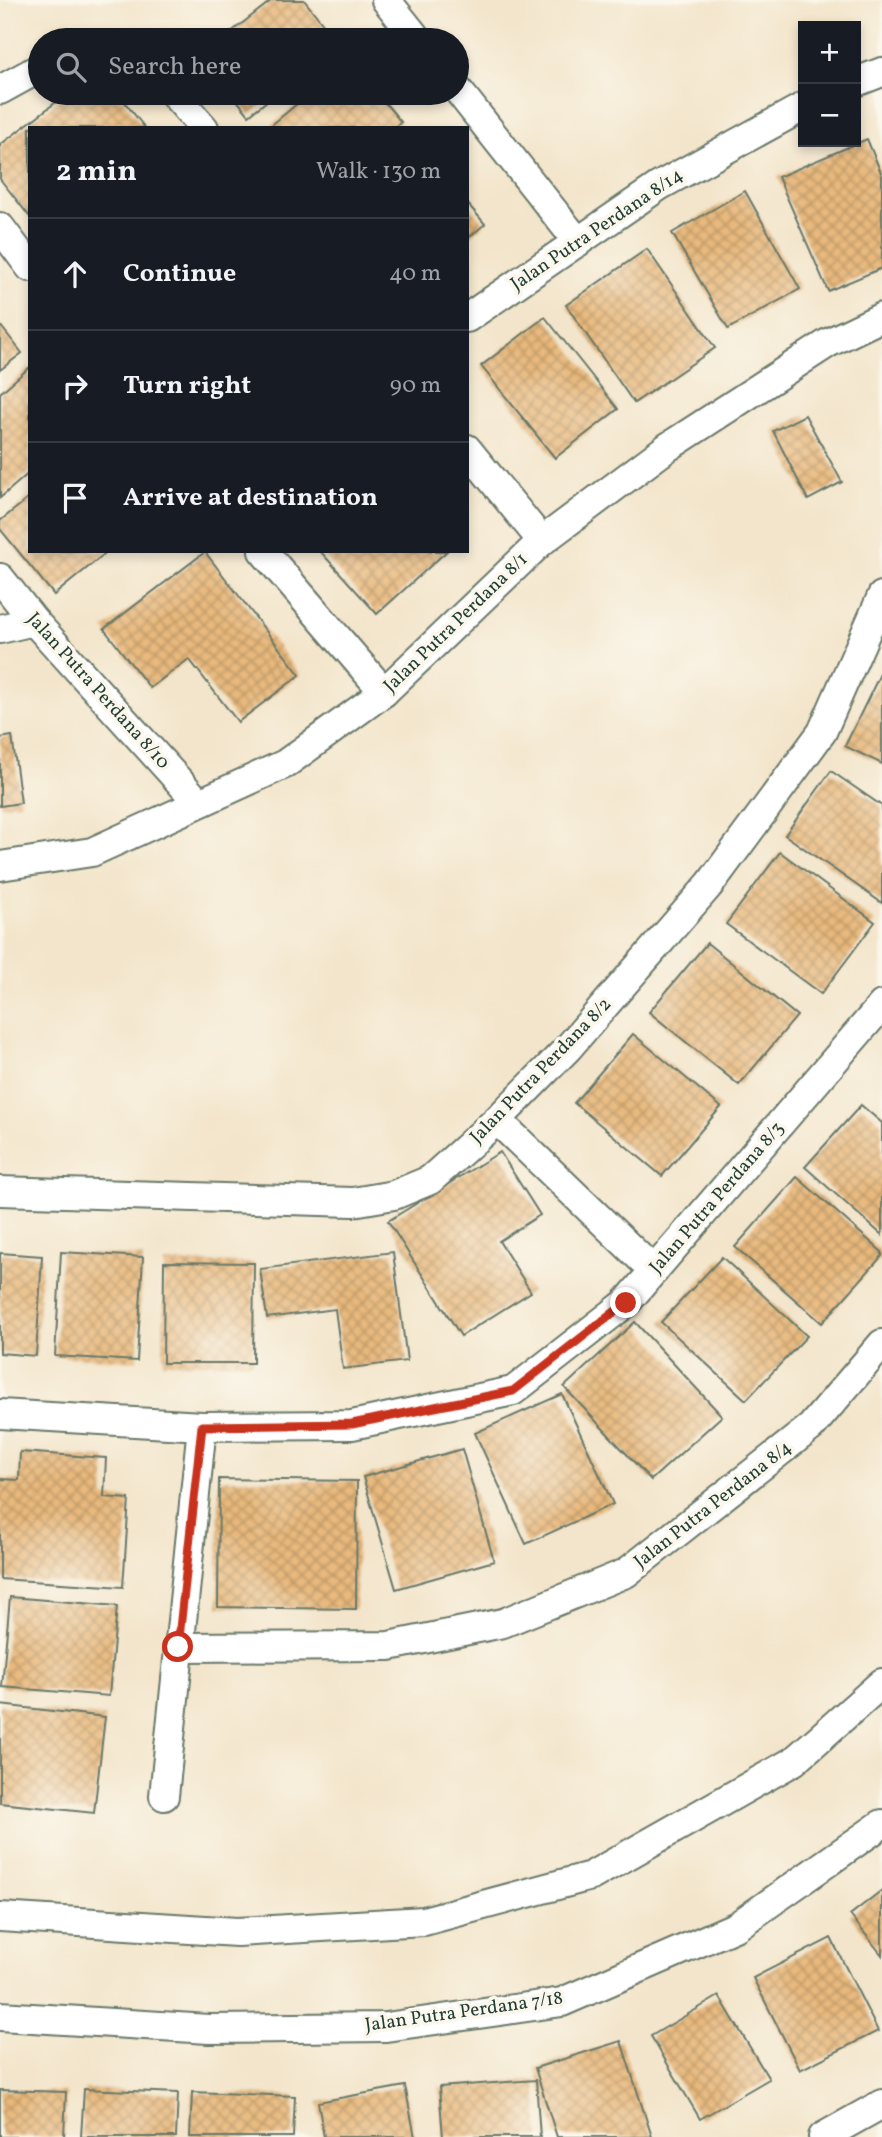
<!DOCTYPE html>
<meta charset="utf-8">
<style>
:root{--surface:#171b24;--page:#20242c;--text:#f1f3f6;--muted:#9ea1a6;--line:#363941}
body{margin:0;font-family:Vollkorn,serif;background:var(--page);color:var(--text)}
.controls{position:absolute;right:21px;top:21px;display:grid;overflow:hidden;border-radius:0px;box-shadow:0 4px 10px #0003}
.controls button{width:63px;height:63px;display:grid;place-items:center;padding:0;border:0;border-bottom:2px solid var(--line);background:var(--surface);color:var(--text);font:35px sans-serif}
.stop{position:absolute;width:21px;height:21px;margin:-16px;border:5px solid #c8321e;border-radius:50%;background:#fff}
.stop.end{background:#c8321e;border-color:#fff;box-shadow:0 2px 7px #0008}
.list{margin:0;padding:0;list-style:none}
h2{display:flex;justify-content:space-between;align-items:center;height:91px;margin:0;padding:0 28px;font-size:30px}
h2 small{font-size:23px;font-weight:400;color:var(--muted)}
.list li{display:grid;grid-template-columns:46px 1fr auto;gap:21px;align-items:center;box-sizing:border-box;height:112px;padding:0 28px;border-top:2px solid var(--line)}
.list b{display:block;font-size:26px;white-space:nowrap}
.list em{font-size:23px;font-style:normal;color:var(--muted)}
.icon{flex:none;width:38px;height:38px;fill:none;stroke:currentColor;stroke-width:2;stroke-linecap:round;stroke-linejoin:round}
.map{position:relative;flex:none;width:882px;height:2137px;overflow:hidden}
.search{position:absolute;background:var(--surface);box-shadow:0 4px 10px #0003;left:28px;top:28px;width:441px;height:77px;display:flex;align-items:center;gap:18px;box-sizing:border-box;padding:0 24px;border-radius:38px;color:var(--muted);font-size:26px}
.panel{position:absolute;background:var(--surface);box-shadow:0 4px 10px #0003;left:28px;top:126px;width:441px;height:427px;border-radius:0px}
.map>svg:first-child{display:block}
</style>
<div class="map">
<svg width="882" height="2137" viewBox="0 0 882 2137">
<defs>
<pattern id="building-cross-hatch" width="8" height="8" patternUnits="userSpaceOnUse" patternTransform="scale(1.75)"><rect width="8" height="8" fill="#e9b97d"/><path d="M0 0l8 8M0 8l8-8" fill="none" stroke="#bc9867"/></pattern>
</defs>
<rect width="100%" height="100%" fill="#fbf7ec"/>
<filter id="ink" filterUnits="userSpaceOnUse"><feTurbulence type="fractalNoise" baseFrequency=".0143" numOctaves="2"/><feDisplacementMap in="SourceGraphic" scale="14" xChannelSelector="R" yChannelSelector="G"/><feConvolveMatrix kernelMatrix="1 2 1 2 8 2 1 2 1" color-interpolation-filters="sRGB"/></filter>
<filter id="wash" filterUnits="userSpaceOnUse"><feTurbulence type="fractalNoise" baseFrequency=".00686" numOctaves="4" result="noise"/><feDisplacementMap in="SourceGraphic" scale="28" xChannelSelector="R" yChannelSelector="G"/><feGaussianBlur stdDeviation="1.57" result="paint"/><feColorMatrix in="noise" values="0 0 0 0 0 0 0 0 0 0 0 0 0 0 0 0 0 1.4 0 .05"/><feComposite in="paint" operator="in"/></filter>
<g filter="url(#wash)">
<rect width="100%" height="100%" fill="#f3e5cb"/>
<g id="blocks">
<g fill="url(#building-cross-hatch)">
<polygon points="272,0 304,0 336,40 221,40"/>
<polygon points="68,93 119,95 145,128 30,128 30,217 0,179 0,145"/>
<polygon points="231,93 277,93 249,115"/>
<polygon points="310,93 377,93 401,122 394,128 268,128"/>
<polygon points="867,139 882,175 882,268 828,291 778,177"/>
<polygon points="745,191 800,289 728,329 672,233"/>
<polygon points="467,203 485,224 467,239"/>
<polygon points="647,249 715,348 634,403 566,305"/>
<polygon points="545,317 618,409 555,458 481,366"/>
<polygon points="0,325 22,353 0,370"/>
<polygon points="30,367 30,472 0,498 0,393"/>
<polygon points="805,415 842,482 808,500 773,431"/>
<polygon points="30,497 30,551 108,551 54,595 0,529 0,521"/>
<polygon points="320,551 447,551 377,614"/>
<polygon points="205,552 300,675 238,722 189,659 150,688 104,629"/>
<polygon points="882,670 882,764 845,746"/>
<polygon points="12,736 21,803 0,806 0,738"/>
<polygon points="831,771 882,806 882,903 785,835"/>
<polygon points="780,852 875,922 821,994 726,924"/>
<polygon points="707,943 797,1016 739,1085 649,1012"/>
<polygon points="633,1034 721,1107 662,1176 574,1103"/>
<polygon points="861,1105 882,1123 882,1235 805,1167"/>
<polygon points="500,1152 540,1215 499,1241 531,1292 461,1336 388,1221"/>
<polygon points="797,1177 882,1252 882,1256 822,1323 735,1247"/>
<polygon points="61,1252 143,1257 137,1361 55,1356"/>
<polygon points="393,1252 407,1361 343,1369 335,1309 267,1318 260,1269"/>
<polygon points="0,1253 42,1256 36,1356 0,1353"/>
<polygon points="722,1257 807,1336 746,1400 661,1322"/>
<polygon points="164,1262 254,1263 253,1363 163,1363"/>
<polygon points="635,1322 722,1416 651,1480 564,1387"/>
<polygon points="562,1394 613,1504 526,1544 475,1433"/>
<polygon points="462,1449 494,1561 396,1589 363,1477"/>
<polygon points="20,1452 106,1458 104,1497 129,1499 123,1587 0,1579 0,1479 19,1480"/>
<polygon points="219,1479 357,1481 356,1609 218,1607"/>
<polygon points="10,1597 117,1606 109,1696 2,1687"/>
<polygon points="0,1705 105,1717 94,1813 0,1803"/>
<polygon points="882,1890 882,1955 850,1915"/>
<polygon points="831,1938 878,2031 800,2070 753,1978"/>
<polygon points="719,1996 769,2079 700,2119 651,2036"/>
<polygon points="621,2041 652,2137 557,2137 535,2068"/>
<polygon points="536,2080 540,2137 443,2137 439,2087"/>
<polygon points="405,2086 415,2137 324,2137 318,2102"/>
<polygon points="84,2089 178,2093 176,2137 81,2137"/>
<polygon points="0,2090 66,2092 64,2137 0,2137"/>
<polygon points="192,2092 295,2096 293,2137 190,2137"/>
</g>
</g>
</g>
<g filter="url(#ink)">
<use href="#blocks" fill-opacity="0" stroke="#697869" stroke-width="2"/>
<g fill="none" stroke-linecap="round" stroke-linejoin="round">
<g stroke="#697869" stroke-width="32">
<g id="minor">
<polyline points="386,0 418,40"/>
<polyline points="856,82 882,72"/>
<polyline points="457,89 578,242"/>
<polyline points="0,90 40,68"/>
<polyline points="173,93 204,128"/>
<polyline points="0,227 30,267"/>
<polyline points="467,318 659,186 803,107"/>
<polyline points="467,449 542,541"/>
<polyline points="263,551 384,692"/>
<polyline points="0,578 34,621 198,802"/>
<polyline points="0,629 34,621"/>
<polyline points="0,866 92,852 285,764 384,692 542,541 668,447 828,343 882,317"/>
<polyline points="497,1120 654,1271"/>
<polyline points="0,1191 353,1202 394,1195 430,1180 497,1120 567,1049 710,884 822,732 882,596"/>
<polyline points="0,1414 202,1426 352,1425 513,1391 626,1303 882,1005"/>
<polyline points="178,1647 389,1646 503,1623 626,1573 811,1427 882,1344"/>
<polyline points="164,1796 202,1426"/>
<polyline points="0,1917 237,1932 424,1921 591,1876 794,1761 882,1683"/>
<polyline points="0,2016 209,2029 386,2027 562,2002 737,1926 882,1824"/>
<polyline points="823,2137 882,2104"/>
</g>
</g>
<use href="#minor" stroke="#fff" stroke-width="28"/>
</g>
</g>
<g fill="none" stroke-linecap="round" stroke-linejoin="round" filter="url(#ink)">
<polyline stroke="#c8321e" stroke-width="9" points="178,1647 202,1426 352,1424 513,1391 626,1303"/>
</g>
<g text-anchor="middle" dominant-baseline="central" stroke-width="7" stroke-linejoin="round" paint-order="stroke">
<g font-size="19" fill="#1f3d34" stroke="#fbf7ec">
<text transform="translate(597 230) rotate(-34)">Jalan Putra Perdana 8/14</text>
<text transform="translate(456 623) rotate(-44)">Jalan Putra Perdana 8/1</text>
<text transform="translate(98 691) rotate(48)">Jalan Putra Perdana 8/10</text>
<text transform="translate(541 1071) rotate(-46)">Jalan Putra Perdana 8/2</text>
<text transform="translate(717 1198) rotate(-49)">Jalan Putra Perdana 8/3</text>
<text transform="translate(713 1505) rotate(-38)">Jalan Putra Perdana 8/4</text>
<text transform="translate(464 2012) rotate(-8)">Jalan Putra Perdana 7/18</text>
</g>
</g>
</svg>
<div class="controls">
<button>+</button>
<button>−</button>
</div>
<div class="stop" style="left:178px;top:1647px"></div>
<div class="stop end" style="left:626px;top:1303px"></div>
<div class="search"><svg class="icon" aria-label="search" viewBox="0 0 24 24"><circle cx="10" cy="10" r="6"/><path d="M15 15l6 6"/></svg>Search here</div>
<section class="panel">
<h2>2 min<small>Walk · 130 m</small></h2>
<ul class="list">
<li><svg class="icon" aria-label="ahead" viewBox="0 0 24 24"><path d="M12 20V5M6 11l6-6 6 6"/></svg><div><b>Continue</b></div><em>40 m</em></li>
<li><svg class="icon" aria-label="right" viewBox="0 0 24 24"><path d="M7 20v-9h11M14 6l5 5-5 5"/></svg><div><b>Turn right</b></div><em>90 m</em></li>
<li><svg class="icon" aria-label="arrive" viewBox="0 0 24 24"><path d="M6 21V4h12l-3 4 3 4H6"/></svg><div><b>Arrive at destination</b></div></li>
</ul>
</section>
</div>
